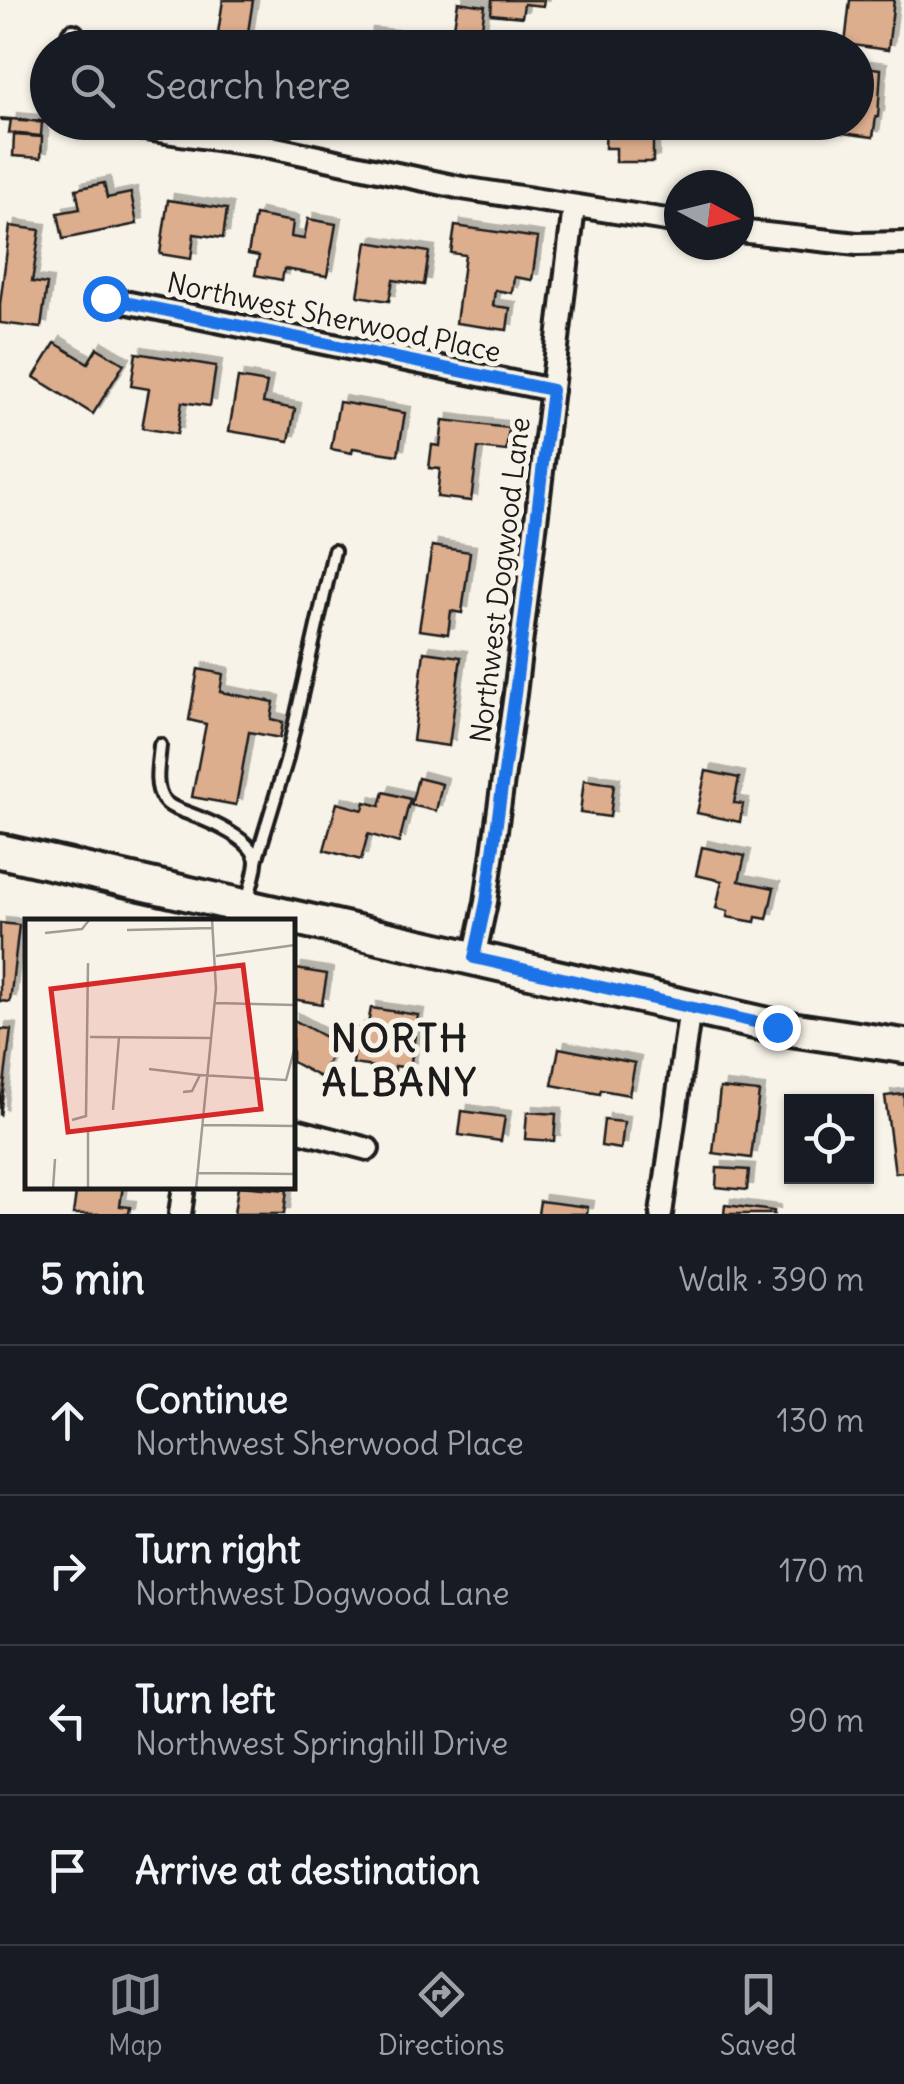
<!DOCTYPE html>
<meta charset="utf-8">
<style>
:root{--surface:#171b24;--page:#242831;--text:#f1f3f6;--muted:#9ea1a6;--line:#363941;--accent:#8c9099}
body{margin:0;font-family:Delius,sans-serif;background:var(--page);color:var(--text)}
.controls{position:absolute;right:30px;bottom:30px;display:grid;overflow:hidden;border-radius:0px;box-shadow:0 2px 8px #0004}
.controls button{width:90px;height:90px;display:grid;place-items:center;padding:0;border:0;border-bottom:2px solid var(--line);background:var(--surface);color:var(--text);font:50px sans-serif}
.compass{position:absolute;left:664px;top:170px;width:90px;height:90px;border-radius:50%;background:var(--surface);box-shadow:0 2px 8px #0004;rotate:97deg}
.stop{position:absolute;width:30px;height:30px;margin:-22px;border:8px solid #1a73e8;border-radius:50%;background:#fff}
.stop.end{background:#1a73e8;border-color:#fff;box-shadow:0 2px 10px #0008}
.list{margin:0;padding:0;list-style:none}
h2{display:flex;justify-content:space-between;align-items:center;height:130px;margin:0;padding:0 40px;font-size:42px}
h2 small{font-size:32px;font-weight:400;color:var(--muted)}
.list li{display:grid;grid-template-columns:65px 1fr auto;gap:30px;align-items:center;box-sizing:border-box;height:150px;padding:0 40px;border-top:2px solid var(--line)}
.list b{display:block;font-size:38px;white-space:nowrap}
.list p{margin:0;font-size:32px;white-space:nowrap;color:var(--muted)}
.list em{font-size:32px;font-style:normal;color:var(--muted)}
.icon{flex:none;width:55px;height:55px;fill:none;stroke:currentColor;stroke-width:2;stroke-linecap:round;stroke-linejoin:round}
.map{position:relative;flex:none;width:904px;height:1214px;overflow:hidden}
.search{position:absolute;background:var(--surface);box-shadow:0 2px 8px #0004;left:30px;right:30px;top:30px;height:110px;display:flex;align-items:center;gap:25px;box-sizing:border-box;padding:0 35px;border-radius:55px;color:var(--muted);font-size:38px}
.sheet{height:730px;background:var(--surface)}
nav{display:flex;justify-content:space-around;align-items:center;box-sizing:border-box;height:140px;border-top:2px solid var(--line);background:var(--surface);font-size:28px;color:var(--muted)}
nav a{display:grid;justify-items:center;gap:5px}
nav .on{color:var(--accent)}
.map>svg:first-child{display:block}
</style>
<div class="map">
<svg width="904" height="1214" viewBox="0 0 904 1214">
<defs>
<filter id="shadow"><feDropShadow dx="6" dy="-6" stdDeviation="0" flood-color="#0004"/></filter>
</defs>
<rect width="100%" height="100%" fill="#f7f3e8"/>
<filter id="ink" filterUnits="userSpaceOnUse"><feTurbulence type="fractalNoise" baseFrequency=".01" numOctaves="2"/><feDisplacementMap in="SourceGraphic" scale="20" xChannelSelector="R" yChannelSelector="G"/><feConvolveMatrix kernelMatrix="1 2 1 2 8 2 1 2 1" color-interpolation-filters="sRGB"/></filter>
<g filter="url(#ink)">
<g fill="#ddae8e" stroke="#1c1c1c" stroke-width="2.5" filter="url(#shadow)">
<polygon points="223,0 253,0 247,39 270,43 269,48 227,48 229,35 218,33"/>
<polygon points="492,0 544,0 543,6 524,4 522,17 491,14"/>
<polygon points="850,0 894,0 888,50 845,44"/>
<polygon points="458,2 485,6 479,48 451,46"/>
<polygon points="367,34 401,37 400,48 366,48"/>
<polygon points="856,66 881,69 878,117 876,117 873,137 827,131 828,122 856,122"/>
<polygon points="11,119 42,122 41,136 9,133"/>
<polygon points="606,122 653,122 653,162 616,162 616,148 605,148"/>
<polygon points="690,122 778,122 775,132 767,130 765,136 742,130 739,139 689,126"/>
<polygon points="14,135 42,137 41,158 13,156"/>
<polygon points="104,183 107,198 131,193 137,224 63,239 58,213 80,209 76,189"/>
<polygon points="168,200 227,209 223,238 194,234 191,259 160,254"/>
<polygon points="255,215 293,222 291,237 304,239 308,219 336,224 327,276 284,269 282,280 255,275 259,256 248,254"/>
<polygon points="10,226 40,230 32,282 47,284 41,328 0,323 0,304"/>
<polygon points="455,226 538,238 532,280 514,277 512,293 495,290 493,306 510,308 507,330 456,323 465,255 451,253"/>
<polygon points="367,242 429,252 424,285 393,280 389,301 358,296"/>
<polygon points="55,343 88,363 97,348 124,364 93,414 34,377"/>
<polygon points="136,353 216,366 210,406 182,402 177,434 142,428 149,389 131,386"/>
<polygon points="238,378 267,383 263,403 295,409 289,441 229,431"/>
<polygon points="339,402 405,413 398,455 353,448 352,453 331,449"/>
<polygon points="443,420 509,428 506,451 478,448 471,501 437,497 440,469 429,468 432,445 440,446"/>
<polygon points="432,546 470,552 462,613 451,611 448,634 419,630"/>
<polygon points="424,652 461,657 449,746 413,741"/>
<polygon points="198,669 223,674 220,692 274,702 271,719 283,722 280,738 249,732 236,805 192,797 206,724 189,720"/>
<polygon points="706,771 739,778 734,803 743,804 740,822 697,813"/>
<polygon points="418,778 442,784 436,811 411,805"/>
<polygon points="584,780 614,784 610,817 580,813"/>
<polygon points="384,792 410,799 399,843 368,834 361,860 324,850 337,803 363,810 365,802 380,806"/>
<polygon points="702,847 745,856 739,881 774,888 767,919 756,917 755,922 727,917 728,911 716,908 722,881 696,875"/>
<polygon points="0,923 19,925 10,1002 0,1001"/>
<polygon points="296,969 327,974 322,1004 292,999"/>
<polygon points="371,1008 418,1015 410,1068 395,1066 395,1070 353,1064 358,1029 367,1030"/>
<polygon points="292,1019 338,1044 320,1077 292,1062"/>
<polygon points="0,1029 11,1030 0,1116"/>
<polygon points="559,1048 635,1063 629,1095 601,1090 600,1094 552,1085"/>
<polygon points="720,1088 759,1092 751,1158 713,1153"/>
<polygon points="904,1094 904,1172 895,1173 885,1096"/>
<polygon points="462,1111 505,1117 501,1141 459,1135"/>
<polygon points="527,1112 556,1114 554,1141 525,1139"/>
<polygon points="604,1120 624,1122 621,1149 601,1146"/>
<polygon points="717,1168 749,1170 747,1190 716,1187"/>
<polygon points="77,1186 123,1186 120,1206 130,1207 129,1214 73,1214"/>
<polygon points="238,1186 287,1190 284,1214 234,1214"/>
<polygon points="540,1201 588,1207 587,1214 538,1214"/>
<polygon points="725,1205 774,1211 774,1214 724,1214"/>
</g>
<g fill="none" stroke-linecap="round" stroke-linejoin="round">
<g stroke="#1c1c1c" stroke-width="18">
<g id="lane">
<path d="M 160,745 C 159,762 153,785 163,799 C 169,808 181,810 190,814 C 209,821 257,841 256,863 C 255,875 250,889 247,901"/>
<polyline points="256,861 286,762 334,551"/>
</g>
</g>
<g stroke="#1c1c1c" stroke-width="28">
<g id="street">
<polyline points="71,48 73,35"/>
<polyline points="96,122 271,147 462,188 679,222"/>
<polyline points="739,231 857,244 904,243"/>
<polyline points="105,298 552,390"/>
<polyline points="474,958 486,902 515,694 574,207"/>
<polyline points="292,1129 368,1149"/>
<polyline points="180,1214 184,1186"/>
<polyline points="661,1214 690,1008"/>
</g>
</g>
<g stroke="#1c1c1c" stroke-width="40">
<polyline id="primary" points="0,851 777,1027 904,1046"/>
</g>
<g stroke="#1c1c1c" stroke-width="4" stroke-dasharray="10 8" stroke-linecap="butt">
<polyline points="0,119 48,122"/>
<polyline points="62,122 71,122"/>
</g>
<use href="#lane" stroke="#f7f3e8" stroke-width="10"/>
<use href="#street" stroke="#f7f3e8" stroke-width="20"/>
<use href="#primary" stroke="#f7f3e8" stroke-width="32"/>
</g>
</g>
<g fill="none" stroke-linecap="round" stroke-linejoin="round" filter="url(#ink)">
<polyline stroke="#1a73e8" stroke-width="12" points="105,298 552,390 515,694 486,902 474,958 777,1027"/>
</g>
<g text-anchor="middle" dominant-baseline="central" stroke-width="10" stroke-linejoin="round" paint-order="stroke">
<g font-size="28" fill="#1c1c1c" stroke="#f7f3e8">
<text transform="translate(334 317) rotate(12)">Northwest Sherwood Place</text>
<text transform="translate(500 580) rotate(-83)">Northwest Dogwood Lane</text>
</g>
<g font-size="38" font-weight="bold" letter-spacing="2.5" fill="#1c1c1c" stroke="#f7f3e8">
<text x="400" y="1038">NORTH<tspan x="400" dy="44">ALBANY</tspan></text>
</g>
</g>
<g transform="translate(25 919)">
<rect width="270" height="270" fill="#f7f3e8"/>
<path fill="none" stroke="#9f9d96" stroke-width="2.5" d="M 102,11 L 188,9M 20,14 L 57,10 L 65,0M 191,37 L 270,26M 190,84 L 270,86M 65,118 L 186,119M 124,150 L 174,156M 158,173 L 167,172 L 175,156 L 261,161 L 270,128M 88,191 L 94,118M 47,201 L 61,197 L 63,44M 177,206 L 270,207M 63,213 L 63,270M 172,254 L 270,255M 28,270 L 30,240M 171,270 L 191,70 L 187,0"/>
<path fill="#d62828" fill-opacity="0.15" stroke="#d62828" stroke-width="5" d="M 218,46 L 236,190 L 43,213 L 26,70 Z"/>
<rect width="270" height="270" fill="none" stroke="#1c1c1c" stroke-width="5"/>
</g>
</svg>
<div class="controls">
<button><svg class="icon" aria-label="locate" viewBox="0 0 24 24"><circle cx="12" cy="12" r="6"/><path d="M12 2v4M12 18v4M2 12h4M18 12h4"/></svg></button>
</div>
<svg class="compass" viewBox="-18 -18 36 36"><path d="M0-13l5 13h-10z" fill="#e53935"/><path d="M0 13l5-13h-10z" fill="#9ea1a6"/></svg>
<div class="stop" style="left:105px;top:298px"></div>
<div class="stop end" style="left:777px;top:1027px"></div>
<div class="search"><svg class="icon" aria-label="search" viewBox="0 0 24 24"><circle cx="10" cy="10" r="6"/><path d="M15 15l6 6"/></svg>Search here</div>
</div>
<section class="sheet">
<h2>5 min<small>Walk · 390 m</small></h2>
<ul class="list">
<li><svg class="icon" aria-label="ahead" viewBox="0 0 24 24"><path d="M12 20V5M6 11l6-6 6 6"/></svg><div><b>Continue</b><p>Northwest Sherwood Place</p></div><em>130 m</em></li>
<li><svg class="icon" aria-label="right" viewBox="0 0 24 24"><path d="M7 20v-9h11M14 6l5 5-5 5"/></svg><div><b>Turn right</b><p>Northwest Dogwood Lane</p></div><em>170 m</em></li>
<li><svg class="icon" aria-label="left" viewBox="0 0 24 24"><path d="M17 20v-9H6M10 6l-5 5 5 5"/></svg><div><b>Turn left</b><p>Northwest Springhill Drive</p></div><em>90 m</em></li>
<li><svg class="icon" aria-label="arrive" viewBox="0 0 24 24"><path d="M6 21V4h12l-3 4 3 4H6"/></svg><div><b>Arrive at destination</b></div></li>
</ul>
</section>
<nav>
<a class="on"><svg class="icon" aria-label="map" viewBox="0 0 24 24"><path d="M3 6l6-2 6 2 6-2v14l-6 2-6-2-6 2zM9 4v14M15 6v14"/></svg>Map</a>
<a><svg class="icon" aria-label="directions" viewBox="0 0 24 24"><path d="M12 3l9 9-9 9-9-9zM9 14v-3h6M13 9l2 2-2 2"/></svg>Directions</a>
<a><svg class="icon" aria-label="saved" viewBox="0 0 24 24"><path d="M7 4h10v16l-5-4-5 4z"/></svg>Saved</a>
</nav>
